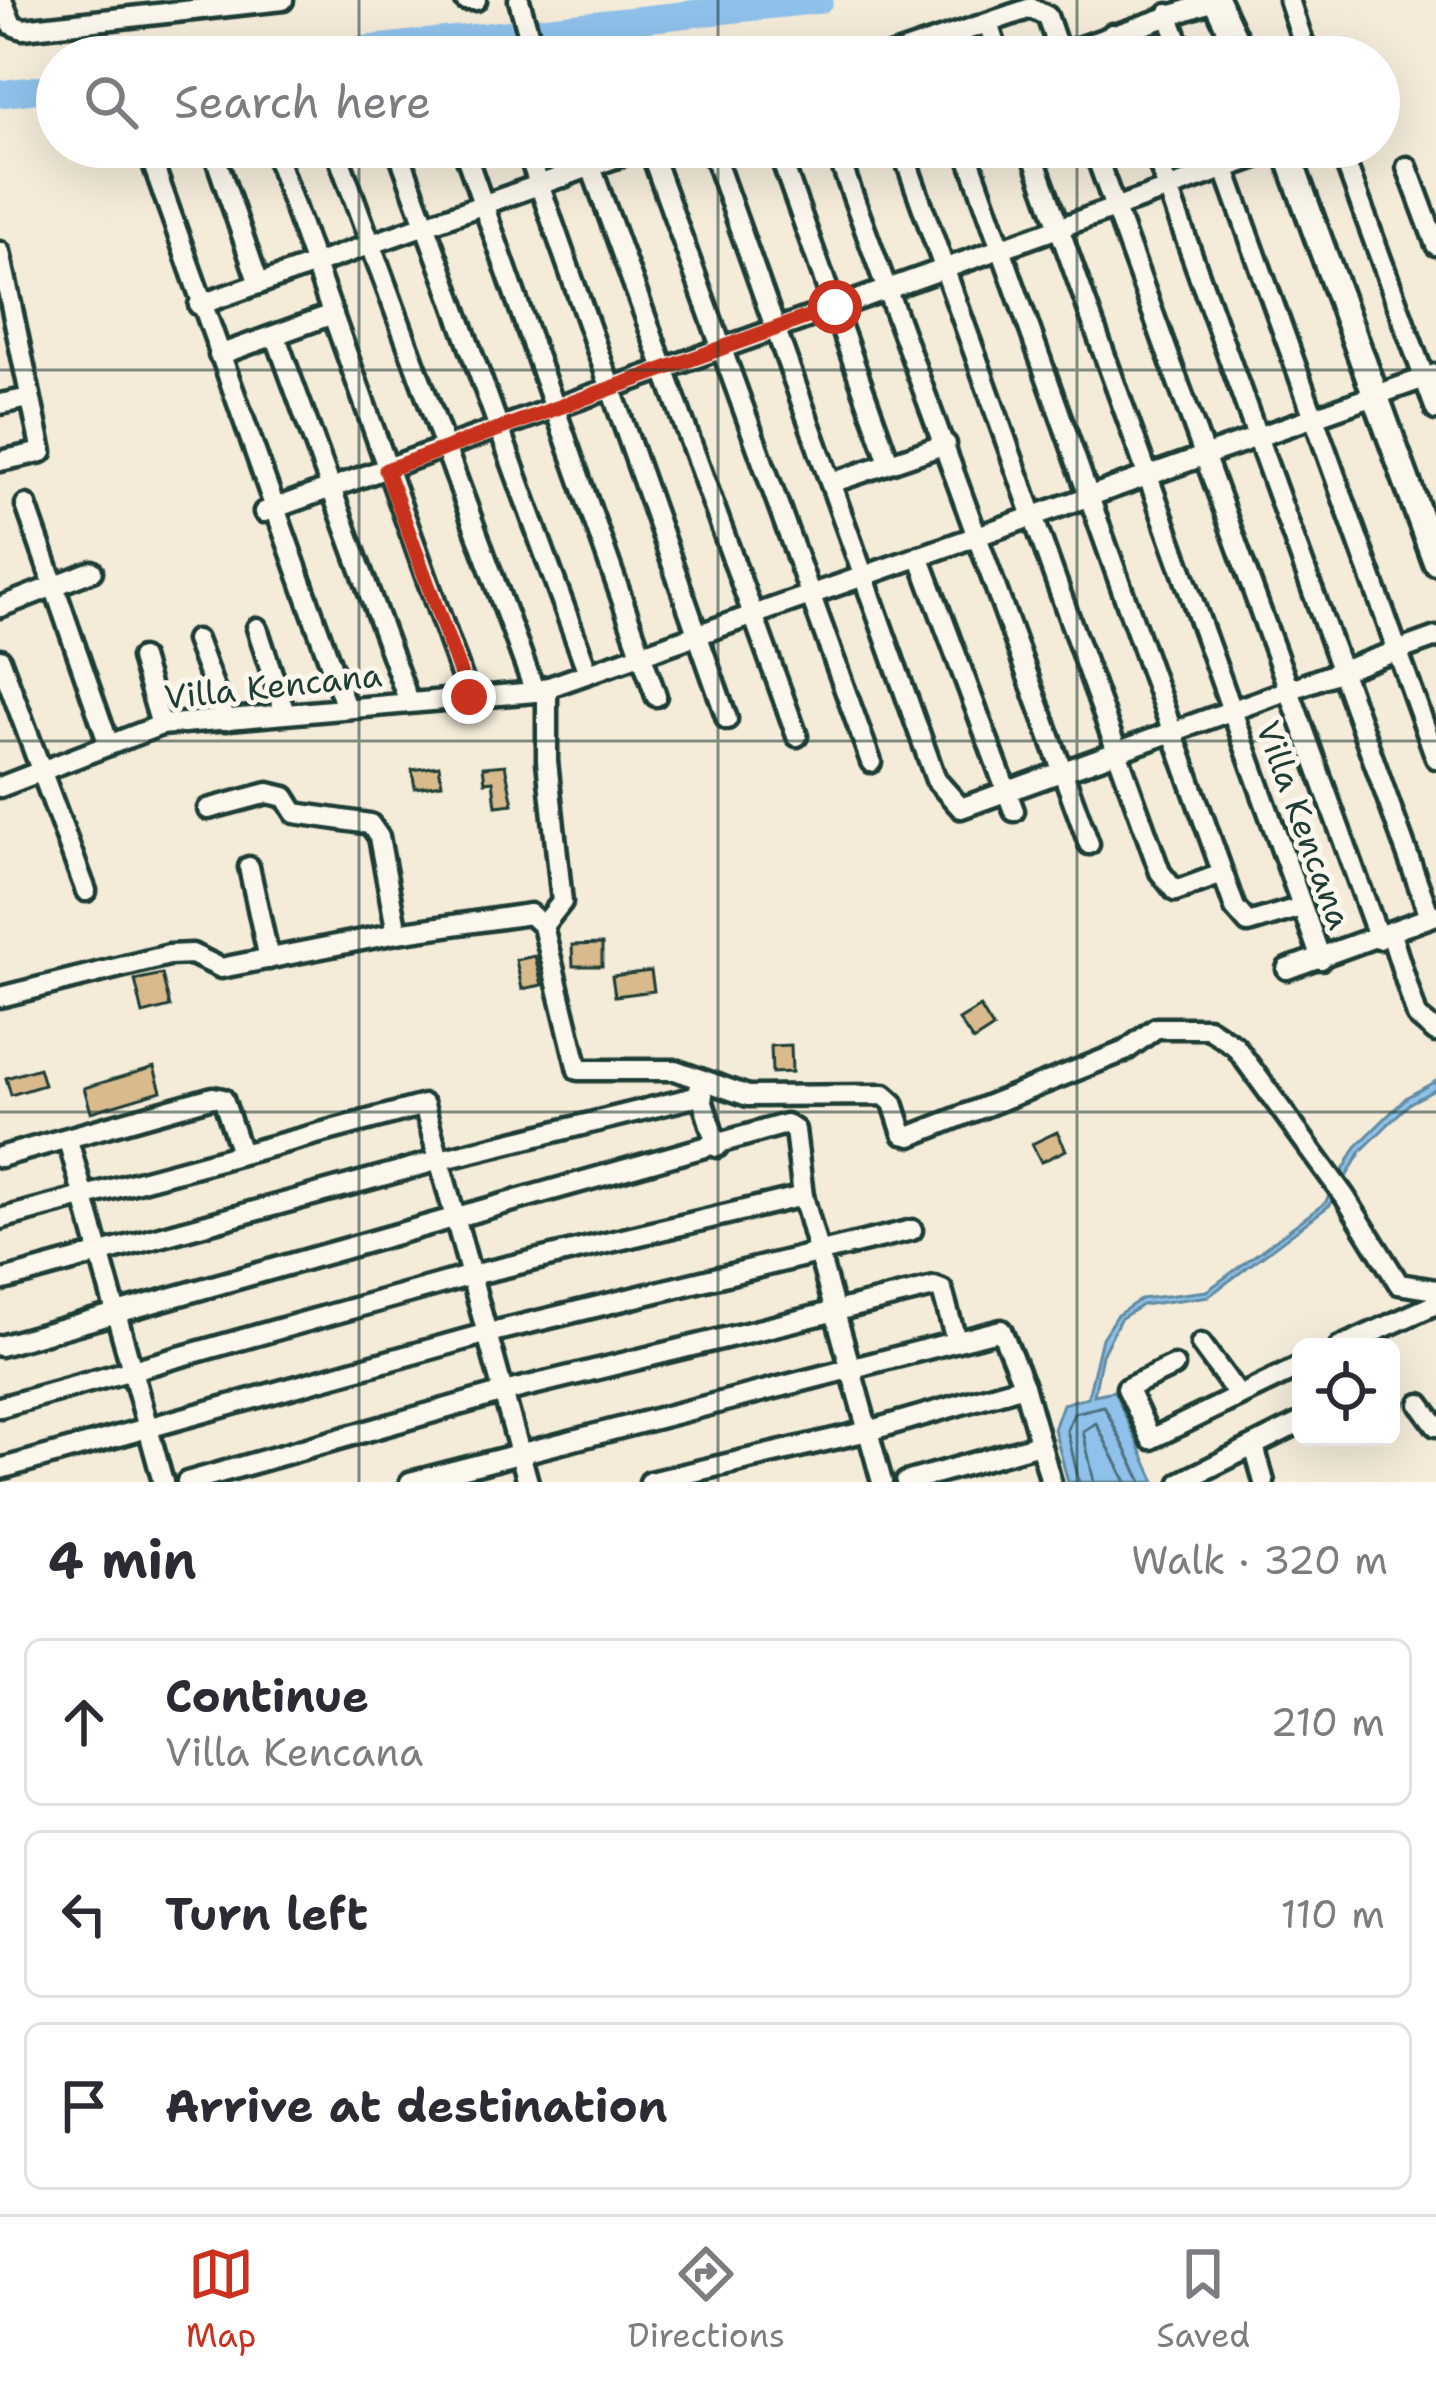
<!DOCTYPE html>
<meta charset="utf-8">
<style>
:root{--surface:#fff;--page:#f7f7f7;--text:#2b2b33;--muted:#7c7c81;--line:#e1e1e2;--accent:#c8321e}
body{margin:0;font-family:"Shantell Sans",sans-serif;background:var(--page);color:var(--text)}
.controls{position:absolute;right:36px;bottom:36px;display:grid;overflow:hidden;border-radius:18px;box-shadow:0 12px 48px #0002}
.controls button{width:108px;height:108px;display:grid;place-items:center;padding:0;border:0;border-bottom:3px solid var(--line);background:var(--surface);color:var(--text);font:60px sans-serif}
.stop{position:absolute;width:36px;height:36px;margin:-27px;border:9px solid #c8321e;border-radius:50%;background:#fff}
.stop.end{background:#c8321e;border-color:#fff;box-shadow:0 3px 12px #0008}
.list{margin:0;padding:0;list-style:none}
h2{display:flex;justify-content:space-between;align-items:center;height:156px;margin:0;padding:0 48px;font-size:51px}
h2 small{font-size:39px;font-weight:400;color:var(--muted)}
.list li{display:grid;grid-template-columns:78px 1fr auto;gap:36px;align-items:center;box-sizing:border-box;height:168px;margin:0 24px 24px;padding:0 24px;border:3px solid var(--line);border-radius:18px}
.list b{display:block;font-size:45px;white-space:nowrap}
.list p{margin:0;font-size:39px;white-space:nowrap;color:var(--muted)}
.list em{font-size:39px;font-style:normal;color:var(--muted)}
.icon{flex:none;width:66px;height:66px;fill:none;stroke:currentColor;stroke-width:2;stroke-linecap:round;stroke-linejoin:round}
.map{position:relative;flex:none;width:1436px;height:1482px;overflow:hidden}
.search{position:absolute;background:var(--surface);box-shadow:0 12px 48px #0002;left:36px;right:36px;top:36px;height:132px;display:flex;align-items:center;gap:30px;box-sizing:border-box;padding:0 42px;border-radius:66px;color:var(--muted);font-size:45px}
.sheet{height:732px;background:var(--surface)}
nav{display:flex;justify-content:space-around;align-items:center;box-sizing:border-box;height:168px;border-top:3px solid var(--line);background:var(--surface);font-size:33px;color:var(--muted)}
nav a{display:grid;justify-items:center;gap:6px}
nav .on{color:var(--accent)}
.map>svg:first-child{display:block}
</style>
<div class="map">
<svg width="1436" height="1482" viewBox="0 0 1436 1482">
<rect width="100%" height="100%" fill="#f4ebd9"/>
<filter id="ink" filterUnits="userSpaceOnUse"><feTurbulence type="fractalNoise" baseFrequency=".00833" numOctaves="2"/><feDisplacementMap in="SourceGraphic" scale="24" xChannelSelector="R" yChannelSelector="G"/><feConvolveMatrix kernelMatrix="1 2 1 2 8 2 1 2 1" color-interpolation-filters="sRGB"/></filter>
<g filter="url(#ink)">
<polygon fill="#8fc1eb" stroke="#628ca2" stroke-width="3" points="1436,1081 1436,1089 1410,1103 1361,1151 1330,1205 1209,1296 1142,1305 1120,1319 1102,1355 1094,1395 1114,1391 1155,1482 1068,1482 1054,1429 1063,1404 1088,1397 1102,1338 1116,1316 1141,1299 1207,1291 1325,1203 1356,1147 1407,1097"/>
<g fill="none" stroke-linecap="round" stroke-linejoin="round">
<g stroke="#4c727d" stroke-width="3">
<polyline points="1079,1482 1067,1430 1074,1413 1104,1406 1142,1482"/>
<polyline points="1094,1482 1083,1431 1096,1423 1126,1482"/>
</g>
<g stroke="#8fc1eb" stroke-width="27">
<polyline points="293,57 820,0"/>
<polyline points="0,94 57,87"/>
</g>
</g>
<g fill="#d8ba8c" stroke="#1f3d34" stroke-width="3">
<polygon points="505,765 513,804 496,806 493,781 485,782 483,767"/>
<polygon points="439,766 442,784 415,788 412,770"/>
<polygon points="602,944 602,966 573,966 572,945"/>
<polygon points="535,956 542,985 522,989 516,960"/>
<polygon points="651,971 654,991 615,996 612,976"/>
<polygon points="162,974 170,1007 143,1014 135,980"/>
<polygon points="980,1007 993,1028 973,1041 959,1020"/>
<polygon points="791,1045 792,1072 772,1073 771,1046"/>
<polygon points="154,1067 161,1091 91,1112 84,1088"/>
<polygon points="39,1068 44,1085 11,1095 6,1078"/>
<polygon points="1057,1132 1066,1150 1041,1162 1032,1144"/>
</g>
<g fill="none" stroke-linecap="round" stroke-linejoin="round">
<g stroke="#1f3d34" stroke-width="27">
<g id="street">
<polyline points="2,0 12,25 23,29 283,0"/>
<polyline points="465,0 476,0"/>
<polyline points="519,0 535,57"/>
<polyline points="1289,0 1308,57"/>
<polyline points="1168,14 1184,57"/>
<polyline points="988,23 999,57"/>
<polyline points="1112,34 1120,57"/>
<polyline points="1060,54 1216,0"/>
<polyline points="887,57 1031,8 1047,16 1061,57"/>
<polyline points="147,147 346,708"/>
<polyline points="212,147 259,284"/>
<polyline points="273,147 469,697"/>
<polyline points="335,147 535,692"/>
<polyline points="397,147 588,673"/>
<polyline points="463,147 656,696"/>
<polyline points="526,147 727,719"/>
<polyline points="557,147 564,177"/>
<polyline points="649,147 871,762"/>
<polyline points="711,147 936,780 961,808 1436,637"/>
<polyline points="777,147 889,462"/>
<polyline points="835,147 1089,844"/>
<polyline points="901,147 1160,872 1175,891 1222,874"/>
<polyline points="965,147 1235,908 1248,923 1301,907"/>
<polyline points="1030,147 1321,959"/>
<polyline points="1093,147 1379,939"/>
<polyline points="1153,147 1430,917"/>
<polyline points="1217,147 1436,758"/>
<polyline points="1340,147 1436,410"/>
<polyline points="591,167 797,736"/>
<polyline points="1407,167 1436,245"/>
<polyline points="0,252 42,452 0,461"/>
<polyline points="199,305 646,147"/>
<polyline points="276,337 409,702"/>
<polyline points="219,355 333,314"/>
<polyline points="0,404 30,398"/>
<polyline points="834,482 946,444"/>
<polyline points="26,505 109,745"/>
<polyline points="264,512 1285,147"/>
<polyline points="919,556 1014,811"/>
<polyline points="0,607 92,571"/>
<polyline points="257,628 285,713"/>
<polyline points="196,640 226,720"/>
<polyline points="141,658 161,725"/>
<polyline points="0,659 86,891"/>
<polyline points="0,787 161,725 535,692 1436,374"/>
<polyline points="208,809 268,793 285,797 295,813 370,824 379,837 397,933"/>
<polyline points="249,867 269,959"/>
<polyline points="543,926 562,902 547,761 547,687"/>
<polyline points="1391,934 1417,1016 1436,1032"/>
<polyline points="1287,969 1436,915"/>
<polyline points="0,997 169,955 192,954 221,968 397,933 530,914 543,926 578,1070 675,1070 748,1096 884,1095 893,1103 903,1134 911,1136 1125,1051 1156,1028 1208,1028 1235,1046 1345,1197 1399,1284 1436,1290"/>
<polyline points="699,1089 717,1147"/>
<polyline points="68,1140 163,1482"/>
<polyline points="0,1157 213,1097 223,1099 241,1153"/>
<polyline points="0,1219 424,1105 528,1482"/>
<polyline points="0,1281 440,1160 703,1095"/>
<polyline points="1201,1344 1239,1396"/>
<polyline points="0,1346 786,1124 795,1130 803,1196 882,1482"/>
<polyline points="1340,1347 1436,1304"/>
<polyline points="1174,1366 1127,1388 1151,1439 1301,1366"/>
<polyline points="1391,1401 1392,1403"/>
<polyline points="1420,1404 1436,1426"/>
<polyline points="0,1407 472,1275 803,1196"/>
<polyline points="1254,1446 1264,1482"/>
<polyline points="0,1469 488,1333 912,1230"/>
<polyline points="187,1482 504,1392 934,1287 942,1290 956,1340"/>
<polyline points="410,1482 1001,1330 1024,1386 1051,1482"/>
<polyline points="650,1482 868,1431 1024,1386"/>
<polyline points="906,1482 1039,1444"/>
<polyline points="1181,1482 1301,1422"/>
</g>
</g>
<g stroke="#1f3d34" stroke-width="33">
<g id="secondary">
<polyline points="1216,0 1243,57"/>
<polyline points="1285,147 1436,562"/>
</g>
</g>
<use href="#street" stroke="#fbf7ec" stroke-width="18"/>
<use href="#secondary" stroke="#fbf7ec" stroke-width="24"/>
</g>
</g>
<g fill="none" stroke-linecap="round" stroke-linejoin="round" filter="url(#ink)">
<polyline stroke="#c8321e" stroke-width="15" points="469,697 386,470 835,307"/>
</g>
<path fill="none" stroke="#1f3d34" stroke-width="3" stroke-opacity="0.55" d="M 359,0 L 359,57M 718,0 L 718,57M 1077,0 L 1077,57M 359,147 L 359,1482M 718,147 L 718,1482M 1077,147 L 1077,1482M 0,370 L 1436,370M 0,741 L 1436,741M 0,1112 L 1436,1112"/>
<g text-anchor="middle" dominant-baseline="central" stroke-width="10" stroke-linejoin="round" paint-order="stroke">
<g font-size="33" fill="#1f3d34" stroke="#fbf7ec">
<text transform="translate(273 686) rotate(-6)">Villa Kencana</text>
<text transform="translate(1304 825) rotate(70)">Villa Kencana</text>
</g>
</g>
</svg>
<div class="controls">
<button><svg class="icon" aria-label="locate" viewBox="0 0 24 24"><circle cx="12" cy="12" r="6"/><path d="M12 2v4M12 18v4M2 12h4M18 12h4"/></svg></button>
</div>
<div class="stop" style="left:835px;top:307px"></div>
<div class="stop end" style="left:469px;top:697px"></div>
<div class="search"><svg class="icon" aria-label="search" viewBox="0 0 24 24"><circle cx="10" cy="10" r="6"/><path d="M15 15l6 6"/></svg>Search here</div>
</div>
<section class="sheet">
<h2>4 min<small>Walk · 320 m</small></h2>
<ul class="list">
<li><svg class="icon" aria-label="ahead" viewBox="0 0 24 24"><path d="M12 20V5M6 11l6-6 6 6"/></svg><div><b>Continue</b><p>Villa Kencana</p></div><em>210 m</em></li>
<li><svg class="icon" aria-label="left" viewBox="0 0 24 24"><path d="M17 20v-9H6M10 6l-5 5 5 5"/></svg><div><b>Turn left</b></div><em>110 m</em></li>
<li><svg class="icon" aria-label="arrive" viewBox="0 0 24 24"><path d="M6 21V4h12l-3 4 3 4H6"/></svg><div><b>Arrive at destination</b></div></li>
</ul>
</section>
<nav>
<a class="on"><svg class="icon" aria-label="map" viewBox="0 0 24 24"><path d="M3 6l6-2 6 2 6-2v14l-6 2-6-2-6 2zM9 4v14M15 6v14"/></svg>Map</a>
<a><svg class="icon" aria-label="directions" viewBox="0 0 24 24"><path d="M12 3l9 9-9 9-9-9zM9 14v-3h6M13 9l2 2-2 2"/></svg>Directions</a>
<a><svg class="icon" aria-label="saved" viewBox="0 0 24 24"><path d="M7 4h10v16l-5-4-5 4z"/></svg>Saved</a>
</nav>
